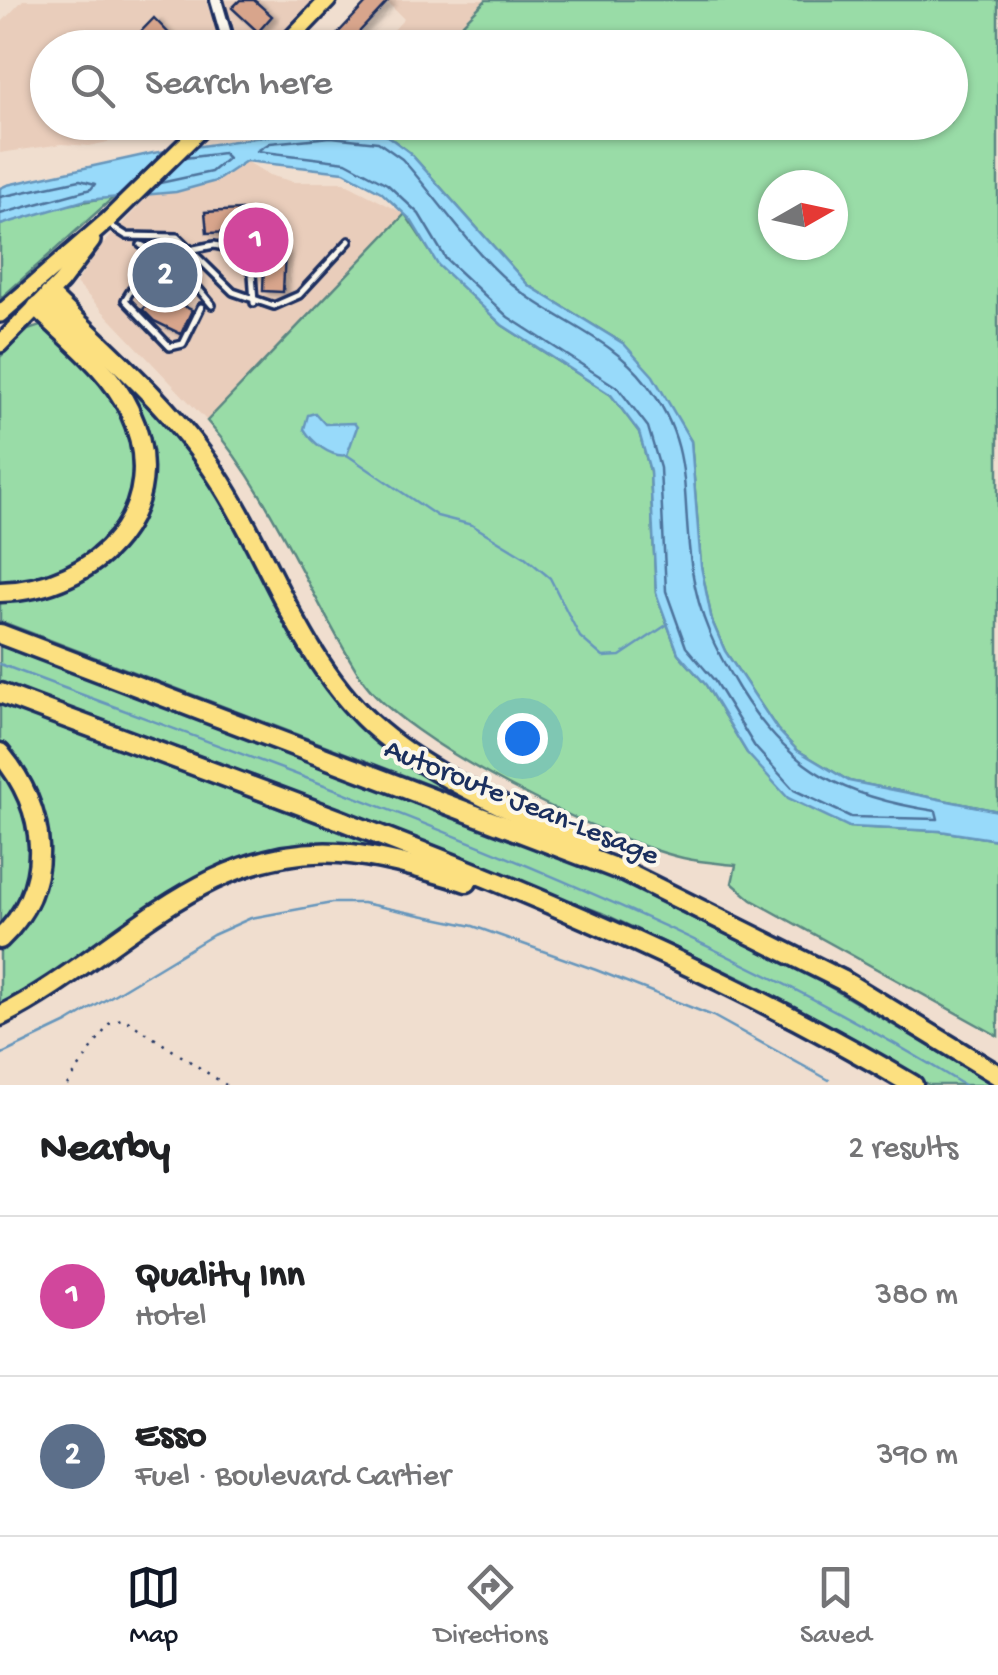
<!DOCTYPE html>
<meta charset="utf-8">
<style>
:root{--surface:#fff;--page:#f2f2f2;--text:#202124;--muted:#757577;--line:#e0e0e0;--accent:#111827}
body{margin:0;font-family:"Gochi Hand",sans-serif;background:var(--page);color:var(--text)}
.compass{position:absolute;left:758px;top:170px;width:90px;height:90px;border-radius:50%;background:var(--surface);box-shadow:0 2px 8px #0004;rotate:81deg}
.you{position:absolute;left:522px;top:738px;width:35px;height:35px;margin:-25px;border:8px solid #fff;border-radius:50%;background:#1a73e8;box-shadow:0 0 0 15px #1a73e833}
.badge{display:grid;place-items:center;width:65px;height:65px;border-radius:50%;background:var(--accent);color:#fff;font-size:32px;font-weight:700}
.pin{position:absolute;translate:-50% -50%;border:5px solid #fff;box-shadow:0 2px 10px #0006}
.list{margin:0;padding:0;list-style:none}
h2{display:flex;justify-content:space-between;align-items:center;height:130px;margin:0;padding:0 40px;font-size:42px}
h2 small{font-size:32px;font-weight:400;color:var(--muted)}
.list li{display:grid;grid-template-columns:65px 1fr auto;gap:30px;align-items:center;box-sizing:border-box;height:160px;padding:0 40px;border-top:2px solid var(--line)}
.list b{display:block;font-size:38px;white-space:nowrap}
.list p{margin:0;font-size:32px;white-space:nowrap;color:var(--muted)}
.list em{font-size:32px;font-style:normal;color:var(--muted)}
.icon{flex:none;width:55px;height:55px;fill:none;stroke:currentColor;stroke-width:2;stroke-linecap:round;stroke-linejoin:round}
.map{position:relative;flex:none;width:998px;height:1085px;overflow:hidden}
.search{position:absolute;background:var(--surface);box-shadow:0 2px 8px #0004;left:30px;right:30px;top:30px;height:110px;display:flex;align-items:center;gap:25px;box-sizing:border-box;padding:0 35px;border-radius:55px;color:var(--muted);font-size:38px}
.sheet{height:450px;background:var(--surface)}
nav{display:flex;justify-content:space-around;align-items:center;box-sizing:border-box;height:140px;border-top:2px solid var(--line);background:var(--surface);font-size:28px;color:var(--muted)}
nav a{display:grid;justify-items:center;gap:5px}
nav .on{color:var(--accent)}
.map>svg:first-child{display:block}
</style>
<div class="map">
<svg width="998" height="1085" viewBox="0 0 998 1085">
<defs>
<filter id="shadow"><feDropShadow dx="5.5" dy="3" stdDeviation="2.5" flood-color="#0004"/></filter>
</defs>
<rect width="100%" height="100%" fill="#f0decf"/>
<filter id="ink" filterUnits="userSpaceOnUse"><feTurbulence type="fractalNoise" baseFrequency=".01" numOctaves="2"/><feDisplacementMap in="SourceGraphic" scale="20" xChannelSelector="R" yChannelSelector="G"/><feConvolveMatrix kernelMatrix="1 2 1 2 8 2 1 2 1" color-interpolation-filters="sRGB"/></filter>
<g filter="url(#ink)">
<g fill="#e9cdbb">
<polygon points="23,0 206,0 222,47 48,48 48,122 159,123 150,133 89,146 62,144 0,153 0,24"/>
<polygon points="222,0 317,0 270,48 237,47"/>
<polygon points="385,0 486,0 439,47 377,48 404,19"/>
<polygon points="246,161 269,175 294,182 342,182 405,214 207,421 76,283 99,249 150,194 176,192 216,181"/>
</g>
<g fill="#99dca7" stroke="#5a8682" stroke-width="2.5" fill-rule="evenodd">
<path d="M 486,0 L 998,0 L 998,811 L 849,781 L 797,750 L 777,729 L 725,651 L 712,621 L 701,566 L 691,441 L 624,344 L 528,285 L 409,152 L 382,132 L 367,131 L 363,123 L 950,122 L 950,48 L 439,47 ZM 773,185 L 833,185 L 833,245 L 773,245 Z"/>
<polygon points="115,196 0,299 0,225 50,208"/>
<path d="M 405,214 L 439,265 L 502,325 L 611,395 L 639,432 L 650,471 L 656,593 L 678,653 L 706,685 L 747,753 L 849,827 L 940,831 L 998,840 L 998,1036 L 752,900 L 732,883 L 736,865 C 718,863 700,862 683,858 C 606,840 401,742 360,676 C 307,592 273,496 207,421 Z"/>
<path d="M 40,326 C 59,336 73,352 87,367 C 174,460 129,578 0,583 L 0,357 L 28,330 Z"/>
<path d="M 100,357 L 175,430 L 219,492 L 326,683 L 484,806 L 0,621 L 0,600 C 104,592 104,563 147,478 Z"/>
<polygon points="0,644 595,870 818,980 994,1085 929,1085 751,983 602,913 0,684"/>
<polygon points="0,703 403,856 273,851 0,1009 0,948 14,934 45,867 0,745"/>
<path d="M 0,767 C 36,815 44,880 0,927 Z"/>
</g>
<g fill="#98dafa" stroke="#6696bc" stroke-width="2.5">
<polygon points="331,127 382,132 409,152 528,285 624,344 653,376 691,441 701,566 712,621 725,651 777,729 797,750 849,781 998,811 998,840 940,831 849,827 788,798 747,753 706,685 678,653 656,593 650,471 639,432 611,395 502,325 438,265 411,220 381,192 344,172 246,161 216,181 176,192 86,200 0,225 0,188 7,185 153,153"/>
<path d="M 315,413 L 325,424 L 354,423 L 357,427 L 347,455 C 330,458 312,442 304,429 L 308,415 Z"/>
</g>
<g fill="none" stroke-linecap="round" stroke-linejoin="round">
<g stroke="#4d739c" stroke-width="2.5">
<path d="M 331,137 L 378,142 L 402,159 C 441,202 477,260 524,294 C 565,324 615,342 646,383 C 696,447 680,497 692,570 C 699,617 715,649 739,689 C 789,770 843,797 936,811 L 938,819 L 851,817 L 794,790 L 755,747 L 714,680 L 686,647 L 666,591 L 660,468 L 648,427 L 618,388 L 508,317 L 446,259 L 419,214 L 387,184 L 346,162 L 257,151 L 270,143 Z"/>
<polyline points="160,183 211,172 228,158 223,153 185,158"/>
<polyline points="0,197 80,180 95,184 91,189 0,214"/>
</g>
<g stroke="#6696bc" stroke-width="2.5">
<polyline points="347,455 437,516 472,525 525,557 550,578 580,637 603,657 620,656 668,624"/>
<path d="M 0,664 C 329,788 663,899 964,1085"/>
<polyline points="0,1055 67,1023 213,935 251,918 332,903 363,903 473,926 596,970 713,1016 829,1080"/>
</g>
</g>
<g fill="#d8a58c" stroke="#1b2f5e" stroke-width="2.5" filter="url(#shadow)">
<polygon points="240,0 254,0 272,16 258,32 232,8"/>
<polygon points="369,0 389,0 344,48 324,48"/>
<polygon points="154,18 183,48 125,48"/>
<polygon points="241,210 285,251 283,292 263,291 264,263 255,253 249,258 240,246 244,242 234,232 207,233 205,212"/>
<polygon points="151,261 183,280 173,301 192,310 181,334 154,321 143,310 158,278 145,272"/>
</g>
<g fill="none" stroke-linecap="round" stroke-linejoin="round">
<g stroke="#1b2f5e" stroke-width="12">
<g id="lane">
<polyline points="108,224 127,236 177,237 233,292 274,306 299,295 349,241"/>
<polyline points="141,245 178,264 212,305"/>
<polyline points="194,249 214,245 235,249 252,273 254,303"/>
<polyline points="139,277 125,300 170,347 183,344 201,307"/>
</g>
</g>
<g stroke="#1b2f5e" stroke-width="18">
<polyline id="street" points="216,0 230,48"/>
</g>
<g stroke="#1b2f5e" stroke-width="22">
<g id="primary">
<polyline points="282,48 328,0"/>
<polyline points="0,314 106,222 208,122"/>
<polyline points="0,344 61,282 92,241"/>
</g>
</g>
<g stroke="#1b2f5e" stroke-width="25">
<g id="highway">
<path d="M 49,295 C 106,351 171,406 215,473 C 269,554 298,657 371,724 C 431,779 516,811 589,846"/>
<path d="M 0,592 C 97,590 176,509 129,410 C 110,369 69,339 37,307"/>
<polyline points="0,634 625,872 842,980 998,1075"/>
<path d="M 0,693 C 309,810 629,915 913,1085"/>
<path d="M 0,753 C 47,809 57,885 0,939"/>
<path d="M 0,1016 C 113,960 201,844 340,853 C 382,856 426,870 467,882"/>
</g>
</g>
<polyline stroke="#1b2f5e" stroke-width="2.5" stroke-dasharray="2.5 8" stroke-linecap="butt" points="67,1085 109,1024 123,1018 226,1085"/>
<use href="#lane" stroke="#fbf7ec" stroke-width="5"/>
<use href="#street" stroke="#fbf7ec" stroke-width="10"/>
<use href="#primary" stroke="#fce080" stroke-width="15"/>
<use href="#highway" stroke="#fce080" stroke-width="18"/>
</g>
</g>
<g text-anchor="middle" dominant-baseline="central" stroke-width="8" stroke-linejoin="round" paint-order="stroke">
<g font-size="30" fill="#1b2f5e" stroke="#fbf7ec">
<text transform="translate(521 804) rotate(22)">Autoroute Jean-Lesage</text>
</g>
</g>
</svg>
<svg class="compass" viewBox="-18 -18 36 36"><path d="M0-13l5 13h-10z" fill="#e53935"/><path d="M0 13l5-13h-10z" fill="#757577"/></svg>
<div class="you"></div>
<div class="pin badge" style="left:256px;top:240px;background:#d1479c">1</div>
<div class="pin badge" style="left:165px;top:275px;background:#5c6f8a">2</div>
<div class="search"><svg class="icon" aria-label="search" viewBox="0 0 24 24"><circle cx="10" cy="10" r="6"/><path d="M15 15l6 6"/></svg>Search here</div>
</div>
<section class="sheet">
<h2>Nearby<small>2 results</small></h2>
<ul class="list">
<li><span class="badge" style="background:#d1479c">1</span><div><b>Quality Inn</b><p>Hotel</p></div><em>380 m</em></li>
<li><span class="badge" style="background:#5c6f8a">2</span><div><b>Esso</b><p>Fuel · Boulevard Cartier</p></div><em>390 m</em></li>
</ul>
</section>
<nav>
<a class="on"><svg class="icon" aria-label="map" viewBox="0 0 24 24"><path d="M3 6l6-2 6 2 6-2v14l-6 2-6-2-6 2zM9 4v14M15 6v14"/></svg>Map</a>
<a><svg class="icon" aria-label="directions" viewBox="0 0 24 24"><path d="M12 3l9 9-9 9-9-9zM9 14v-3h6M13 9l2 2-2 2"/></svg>Directions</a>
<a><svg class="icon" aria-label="saved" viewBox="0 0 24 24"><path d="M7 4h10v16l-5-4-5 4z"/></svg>Saved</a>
</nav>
